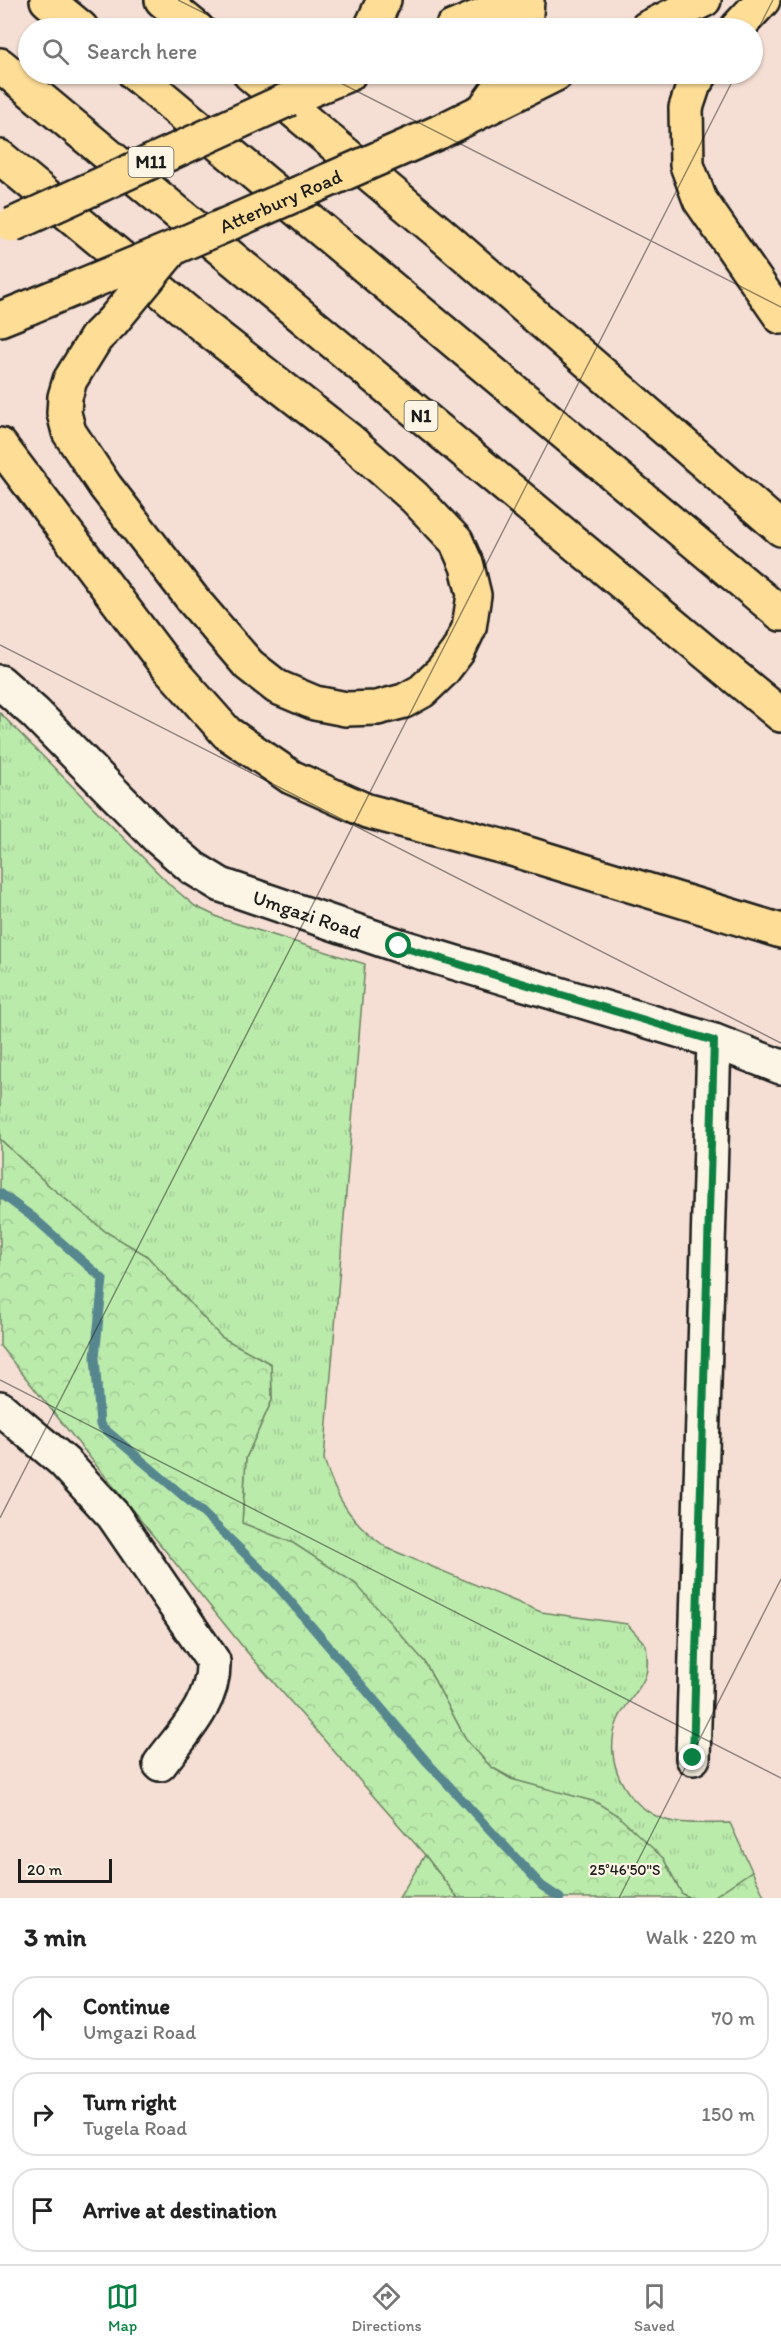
<!DOCTYPE html>
<meta charset="utf-8">
<style>
:root{--surface:#fff;--page:#f2f2f2;--text:#222;--muted:#767676;--line:#e0e0e0;--accent:#0b8043}
body{margin:0;font-family:Itim,sans-serif;background:var(--page);color:var(--text)}
.scale{position:absolute;left:18px;bottom:15px;width:94px;box-sizing:border-box;padding-left:6px;border:3px solid #1c1c1c;border-top:0;font-size:16px;line-height:21px;white-space:nowrap;color:#1c1c1c;-webkit-text-stroke:4px #fcf5e5;paint-order:stroke}
.stop{position:absolute;width:18px;height:18px;margin:-14px;border:4px solid #0b8043;border-radius:50%;background:#fff}
.stop.end{background:#0b8043;border-color:#fff;box-shadow:0 2px 6px #0008}
.list{margin:0;padding:0;list-style:none}
h2{display:flex;justify-content:space-between;align-items:center;height:78px;margin:0;padding:0 24px;font-size:26px}
h2 small{font-size:20px;font-weight:400;color:var(--muted)}
.list li{display:grid;grid-template-columns:39px 1fr auto;gap:18px;align-items:center;box-sizing:border-box;height:84px;margin:0 12px 12px;padding:0 12px;border:2px solid var(--line);border-radius:24px}
.list b{display:block;font-size:22px;white-space:nowrap}
.list p{margin:0;font-size:20px;white-space:nowrap;color:var(--muted)}
.list em{font-size:20px;font-style:normal;color:var(--muted)}
.icon{flex:none;width:33px;height:33px;fill:none;stroke:currentColor;stroke-width:2;stroke-linecap:round;stroke-linejoin:round}
.map{position:relative;flex:none;width:781px;height:1898px;overflow:hidden}
.search{position:absolute;background:var(--surface);box-shadow:0 2px 4px #0004;left:18px;right:18px;top:18px;height:66px;display:flex;align-items:center;gap:15px;box-sizing:border-box;padding:0 21px;border-radius:33px;color:var(--muted);font-size:22px}
.sheet{height:366px;background:var(--surface)}
nav{display:flex;justify-content:space-around;align-items:center;box-sizing:border-box;height:84px;border-top:2px solid var(--line);background:var(--surface);font-size:16px;color:var(--muted)}
nav a{display:grid;justify-items:center;gap:3px}
nav .on{color:var(--accent)}
.map>svg:first-child{display:block}
</style>
<div class="map">
<svg width="781" height="1898" viewBox="0 0 781 1898">
<defs>
<pattern id="grass-tufts" width="24" height="20" patternUnits="userSpaceOnUse" patternTransform="scale(1.5)"><rect width="24" height="20" fill="#bbebab"/><path d="M3 7l-1-3M5 7V3M7 7l1-3M15 17l-1-3M17 17v-4M19 17l1-3" fill="none" stroke="#a0c993"/></pattern>
<pattern id="forest-crowns" width="20" height="18" patternUnits="userSpaceOnUse" patternTransform="scale(1.5)"><rect width="20" height="18" fill="#bbebab"/><path d="M2 6a3 3 0 1 1 6 0M12 15a3 3 0 1 1 6 0" fill="none" stroke="#a0c993"/></pattern>
</defs>
<rect width="100%" height="100%" fill="#f5ded3"/>
<filter id="ink" filterUnits="userSpaceOnUse"><feTurbulence type="fractalNoise" baseFrequency=".0167" numOctaves="2"/><feDisplacementMap in="SourceGraphic" scale="12" xChannelSelector="R" yChannelSelector="G"/><feConvolveMatrix kernelMatrix="1 2 1 2 8 2 1 2 1" color-interpolation-filters="sRGB"/></filter>
<g filter="url(#ink)">
<g fill="url(#grass-tufts)" stroke="#6c8464" stroke-width="1.5">
<path d="M 0,713 L 171,886 L 195,906 L 222,919 L 365,964 L 324,1459 C 336,1500 352,1523 387,1548 L 541,1612 L 627,1624 L 646,1645 C 647,1655 649,1667 645,1677 C 639,1692 625,1704 618,1720 C 601,1759 626,1808 666,1820 C 683,1825 711,1823 730,1823 L 752,1871 L 712,1898 L 690,1898 L 682,1894 L 663,1858 L 491,1767 L 467,1741 L 424,1661 L 293,1543 L 242,1523 L 246,1458 L 272,1400 L 271,1364 L 221,1337 L 146,1255 L 106,1232 L 47,1184 L 0,1139 Z"/>
<polygon points="425,1855 458,1898 399,1898"/>
</g>
<g fill="url(#forest-crowns)" stroke="#6c8464" stroke-width="1.5">
<polygon points="0,1139 47,1184 106,1232 146,1255 221,1337 271,1364 272,1400 246,1458 242,1523 293,1543 356,1584 424,1661 467,1741 491,1767 511,1779 596,1802 617,1815 663,1858 682,1894 690,1898 458,1898 425,1855 247,1652 0,1346"/>
<polygon points="752,1871 765,1898 712,1898"/>
</g>
<g fill="none" stroke-linecap="round" stroke-linejoin="round">
<polyline stroke="#57878f" stroke-width="9" points="0,1193 34,1218 103,1279 95,1357 100,1425 202,1512 273,1581 428,1763 542,1886 560,1898"/>
<g stroke="#1c1c1c" stroke-width="38">
<g id="minor">
<path id="s1" d="M 0,682 L 35,713 L 157,837 L 193,868 L 221,885 L 400,946 L 714,1041 L 781,1067"/>
<path d="M 0,1408 L 64,1462 L 113,1515 L 213,1661 C 215,1702 183,1733 160,1764"/>
<polyline points="693,1758 714,1041"/>
</g>
</g>
<g stroke="#1c1c1c" stroke-width="38">
<g id="major">
<polyline points="452,28 519,0"/>
<polyline points="647,28 704,0"/>
<polyline points="296,96 349,74"/>
<polyline points="439,132 556,74"/>
<polyline points="0,319 30,307"/>
</g>
</g>
<g stroke="#1c1c1c" stroke-width="38">
<g id="highway">
<polyline points="47,0 81,28"/>
<polyline points="162,0 196,28"/>
<polyline points="371,28 384,0"/>
<polyline points="525,28 527,0"/>
<polyline points="737,28 763,0"/>
<polyline points="0,65 781,715"/>
<polyline points="135,74 781,614"/>
<polyline points="250,74 441,234 781,529"/>
<polyline points="701,74 694,84 686,108 687,165 700,200 781,317"/>
<polyline points="289,99 323,74"/>
<polyline points="484,109 509,74"/>
<polyline points="0,157 206,328 348,439 414,497 456,541 467,566 474,595 469,628 458,651 442,672 422,691 404,701 377,708 346,709 315,703 277,687 249,665 194,601 105,486 69,432 64,413 65,397 70,380 96,338 112,322"/>
<polyline points="0,445 163,661 227,733 291,777 367,811 512,849 781,931"/>
</g>
</g>
<use href="#minor" stroke="#fcf5e5" stroke-width="33"/>
<use href="#major" stroke="#fedd96" stroke-width="33"/>
<use href="#highway" stroke="#fedd96" stroke-width="33"/>
<g stroke="#1c1c1c" stroke-width="38" stroke-linecap="butt">
<g id="major-bridge">
<polyline points="12,225 289,99"/>
<path id="s2" d="M 30,307 L 173,248 L 439,132"/>
</g>
</g>
<g stroke="#1c1c1c" stroke-width="38" stroke-linecap="butt">
<polyline id="highway-bridge" points="112,322 173,248"/>
</g>
<use href="#major-bridge" stroke="#fedd96" stroke-width="33"/>
<use href="#highway-bridge" stroke="#fedd96" stroke-width="33"/>
</g>
</g>
<g fill="none" stroke-linecap="round" stroke-linejoin="round" filter="url(#ink)">
<polyline stroke="#0b8043" stroke-width="8" points="399,946 714,1041 693,1758"/>
</g>
<path fill="none" stroke="#1c1c1c" stroke-width="1.5" stroke-opacity="0.45" d="M 178,0 L 234,28M 752,41 L 773,0M 323,74 L 781,307M 0,645 L 781,1043M 0,1380 L 781,1778M 0,1518 L 736,74M 619,1898 L 781,1579"/>
<g text-anchor="middle" dominant-baseline="central" stroke-width="4.5" stroke-linejoin="round" paint-order="stroke">
<g fill="#fcf5e5" stroke="#5f5d58" stroke-width="1.5">
<rect x="128.5" y="147" width="45" height="30" rx="4.5"/>
<rect x="404.5" y="401" width="33" height="30" rx="4.5"/>
</g>
<g font-size="18" font-weight="bold" fill="#1c1c1c">
<text x="151" y="162">M11</text>
<text x="421" y="416">N1</text>
</g>
<g font-size="20" fill="#1c1c1c" stroke="#fcf5e5">
<text stroke="none"><textPath href="#s2" startOffset="272">Atterbury Road</textPath></text>
<text stroke="none"><textPath href="#s1" startOffset="392">Umgazi Road</textPath></text>
</g>
</g>
<g font-size="15" text-anchor="middle" fill="#1c1c1c" stroke="#fcf5e5" stroke-width="4.5" stroke-linejoin="round" paint-order="stroke">
<text x="625" y="1875">25°46'50"S</text>
</g>
</svg>
<div class="scale">20 m</div>
<div class="stop" style="left:399px;top:946px"></div>
<div class="stop end" style="left:693px;top:1758px"></div>
<div class="search"><svg class="icon" aria-label="search" viewBox="0 0 24 24"><circle cx="10" cy="10" r="6"/><path d="M15 15l6 6"/></svg>Search here</div>
</div>
<section class="sheet">
<h2>3 min<small>Walk · 220 m</small></h2>
<ul class="list">
<li><svg class="icon" aria-label="ahead" viewBox="0 0 24 24"><path d="M12 20V5M6 11l6-6 6 6"/></svg><div><b>Continue</b><p>Umgazi Road</p></div><em>70 m</em></li>
<li><svg class="icon" aria-label="right" viewBox="0 0 24 24"><path d="M7 20v-9h11M14 6l5 5-5 5"/></svg><div><b>Turn right</b><p>Tugela Road</p></div><em>150 m</em></li>
<li><svg class="icon" aria-label="arrive" viewBox="0 0 24 24"><path d="M6 21V4h12l-3 4 3 4H6"/></svg><div><b>Arrive at destination</b></div></li>
</ul>
</section>
<nav>
<a class="on"><svg class="icon" aria-label="map" viewBox="0 0 24 24"><path d="M3 6l6-2 6 2 6-2v14l-6 2-6-2-6 2zM9 4v14M15 6v14"/></svg>Map</a>
<a><svg class="icon" aria-label="directions" viewBox="0 0 24 24"><path d="M12 3l9 9-9 9-9-9zM9 14v-3h6M13 9l2 2-2 2"/></svg>Directions</a>
<a><svg class="icon" aria-label="saved" viewBox="0 0 24 24"><path d="M7 4h10v16l-5-4-5 4z"/></svg>Saved</a>
</nav>
